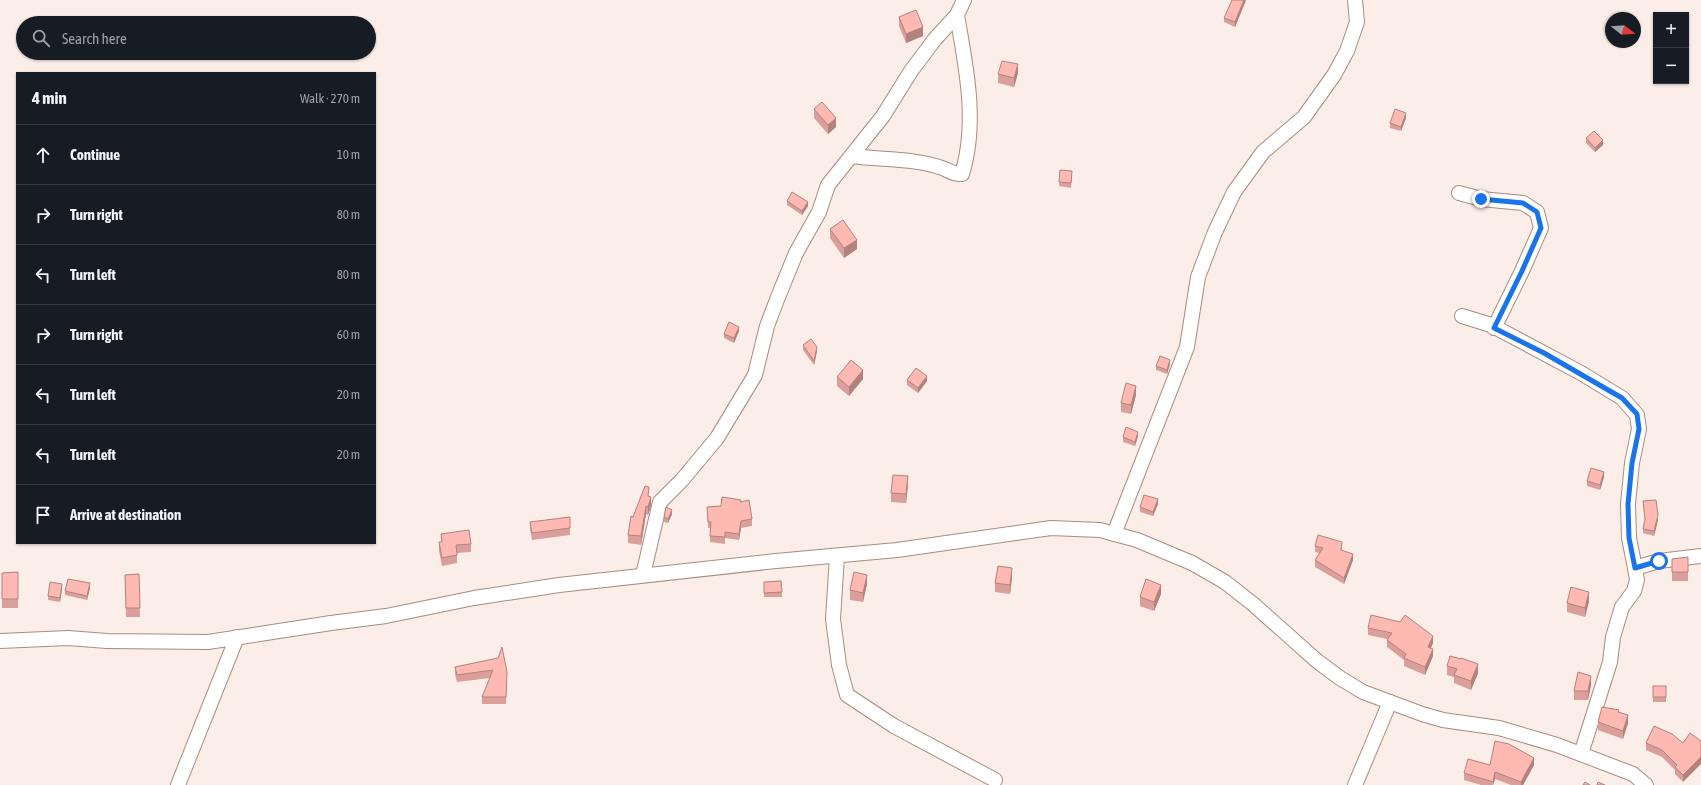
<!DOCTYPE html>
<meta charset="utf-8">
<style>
:root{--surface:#171b24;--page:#242831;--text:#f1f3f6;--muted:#9ea1a6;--line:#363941}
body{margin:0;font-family:"Asap Condensed",sans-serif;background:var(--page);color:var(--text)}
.controls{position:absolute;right:12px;top:12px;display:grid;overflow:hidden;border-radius:0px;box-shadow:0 1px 3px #0004}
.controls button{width:36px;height:36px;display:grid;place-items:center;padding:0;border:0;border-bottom:1px solid var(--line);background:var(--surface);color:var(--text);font:20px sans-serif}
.compass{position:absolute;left:1605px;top:12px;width:36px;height:36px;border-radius:50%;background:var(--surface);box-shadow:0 1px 3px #0004;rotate:107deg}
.stop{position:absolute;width:12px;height:12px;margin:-9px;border:3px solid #1a73e8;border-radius:50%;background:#fff}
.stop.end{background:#1a73e8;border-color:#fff;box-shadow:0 1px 4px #0008}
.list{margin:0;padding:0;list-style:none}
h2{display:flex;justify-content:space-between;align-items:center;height:52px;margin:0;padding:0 16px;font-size:17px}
h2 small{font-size:13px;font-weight:400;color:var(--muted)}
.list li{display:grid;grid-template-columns:26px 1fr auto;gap:12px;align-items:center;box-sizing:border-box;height:60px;padding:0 16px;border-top:1px solid var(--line)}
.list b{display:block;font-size:15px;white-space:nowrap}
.list em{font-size:13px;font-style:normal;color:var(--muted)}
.icon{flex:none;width:22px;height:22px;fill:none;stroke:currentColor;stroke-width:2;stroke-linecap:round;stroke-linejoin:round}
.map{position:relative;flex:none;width:1701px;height:785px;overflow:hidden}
.search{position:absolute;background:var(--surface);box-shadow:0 1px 3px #0004;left:16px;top:16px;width:360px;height:44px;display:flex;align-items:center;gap:10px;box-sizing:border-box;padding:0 14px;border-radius:22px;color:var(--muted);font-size:15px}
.panel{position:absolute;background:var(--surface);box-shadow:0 1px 3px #0004;left:16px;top:72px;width:360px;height:472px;border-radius:0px}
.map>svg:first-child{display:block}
</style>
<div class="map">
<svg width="1701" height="785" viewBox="0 0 1701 785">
<rect width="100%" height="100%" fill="#fbede7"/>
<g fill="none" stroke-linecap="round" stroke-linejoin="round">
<g stroke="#aa8b7e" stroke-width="16">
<g id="minor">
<path d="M 852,156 C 881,160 911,158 939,167 C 948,169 952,175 962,174 C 978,122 966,67 957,15"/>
<polyline points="1459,193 1481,199 1523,203 1537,212 1541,228 1522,271 1494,328"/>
<polyline points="1462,316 1491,325 1581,373 1622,398 1637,415 1639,429 1632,463 1628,504 1629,538 1635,568"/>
<polyline points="1114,534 1187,347 1198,277 1215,232 1234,192 1263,152 1304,117 1334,75 1347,51 1357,22 1355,0"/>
<polyline points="837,556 833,619 839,665 847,695 894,726 995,780"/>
<polyline points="643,575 660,502 682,480 717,438 755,375 767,326 778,297 796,253 819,212 828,185 883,116 911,71 935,39 957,15 964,0"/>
<polyline points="0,641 68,638 107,641 208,642 331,623 386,616 474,598 559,585 776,561 897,550 1051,528 1100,530 1137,540 1192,563 1225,582 1253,604 1317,661 1340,678 1363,692 1422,714 1443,720 1499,728 1557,745 1633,774 1646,785"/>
<polyline points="1581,754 1610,662 1613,637 1622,607 1634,591 1637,580 1635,568 1659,561 1701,556"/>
<polyline points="178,785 237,637"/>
<polyline points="1355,785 1390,702"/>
</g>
</g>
<use href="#minor" stroke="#fff" stroke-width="14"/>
</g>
<g fill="#da9f9a">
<polygon points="1246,0 1235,27 1224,22 1224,18"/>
<polygon points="899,17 923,36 906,43 899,26"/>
<polygon points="1018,73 1014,87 998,83 998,74"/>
<polygon points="814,109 836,127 828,134 814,118"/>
<polygon points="1406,118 1401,131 1390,128 1390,123"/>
<polygon points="1586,138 1603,145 1595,152 1586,143"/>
<polygon points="1072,176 1071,188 1059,186 1059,182"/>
<polygon points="787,201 808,206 802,215 787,205"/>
<polygon points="830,229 857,249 844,258 830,238"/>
<polygon points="739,331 734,343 724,338 724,334"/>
<polygon points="803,345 817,351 814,365 803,350"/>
<polygon points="1170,364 1167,374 1156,370 1156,366"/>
<polygon points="837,377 863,379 849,396 837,386"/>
<polygon points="907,380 927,381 918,393 907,385"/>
<polygon points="1136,395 1131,414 1121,412 1121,403"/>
<polygon points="1138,436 1135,446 1123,442 1123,437"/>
<polygon points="1604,477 1600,490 1587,486 1587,481"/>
<polygon points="908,485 906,503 891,502 891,493"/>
<polygon points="649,496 651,505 648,515 646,514 641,545 628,543 628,535 633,517"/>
<polygon points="1643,501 1658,520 1654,536 1643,533 1643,529 1645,520"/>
<polygon points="741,502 752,519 752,526 741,528 739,540 725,538 725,544 710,542 710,528 708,528 707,507 721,506"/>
<polygon points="1158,504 1153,516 1140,512 1140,507"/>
<polygon points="672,514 668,523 664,522 664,517"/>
<polygon points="570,517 570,535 532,540 530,529 530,522"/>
<polygon points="441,534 471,544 471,552 457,553 457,563 442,566 439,551 439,542 441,542"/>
<polygon points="1315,546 1342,548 1342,550 1353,560 1344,584 1315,567 1315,560 1319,553 1315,552"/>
<polygon points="1688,557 1688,581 1672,581 1672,559"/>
<polygon points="18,572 18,608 2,608 2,573"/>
<polygon points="139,574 140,617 126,617 125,575"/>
<polygon points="1012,577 1010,594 995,592 995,583"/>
<polygon points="781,581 782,597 764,597 764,582"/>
<polygon points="867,584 863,602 850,600 850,590"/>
<polygon points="62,588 60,602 48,600 48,596"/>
<polygon points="90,588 87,600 65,595 65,591"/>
<polygon points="1161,594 1154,611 1140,606 1140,597"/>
<polygon points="1589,601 1585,617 1567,612 1567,603"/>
<polygon points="1368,628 1433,643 1431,648 1433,656 1425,675 1404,666 1404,660 1387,647 1387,639 1368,635"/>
<polygon points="1447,666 1478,673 1471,690 1454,683 1454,677 1447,675"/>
<polygon points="455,667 507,672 506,704 482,704 482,697 490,678 457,682 455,674"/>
<polygon points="1591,685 1588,700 1574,700 1574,691"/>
<rect x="1653" y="686" width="13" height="16"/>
<polygon points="1619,712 1628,723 1623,739 1598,730 1598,722"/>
<polygon points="1646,743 1683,743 1683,782 1675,774 1675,770 1662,757 1646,750"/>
<polygon points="1490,765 1534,765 1523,785 1511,785 1495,779 1493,785 1481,785 1464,780 1464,773"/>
</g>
<g fill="#b2827d">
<polygon points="1244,0 1246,0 1235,27 1235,22"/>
<polygon points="923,27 923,36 906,43 906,34"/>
<polygon points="1018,64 1018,73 1014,87 1014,78"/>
<polygon points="1406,113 1406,118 1401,131 1401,127"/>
<polygon points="836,118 836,127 828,134 828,125"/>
<polygon points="1603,140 1603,145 1595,152 1595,148"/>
<polygon points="808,202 808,206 802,215 802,211"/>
<polygon points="857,240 857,249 844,258 844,248"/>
<polygon points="739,327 739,331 734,343 734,338"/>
<polygon points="817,347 817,351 814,365 814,361"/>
<polygon points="1170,360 1170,364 1167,374 1167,370"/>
<polygon points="863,370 863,379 849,396 849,387"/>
<polygon points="927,376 927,381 918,393 918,388"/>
<polygon points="1136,386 1136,395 1131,414 1131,405"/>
<polygon points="1138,432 1138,436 1135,446 1135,442"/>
<polygon points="1604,472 1604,477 1600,490 1600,485"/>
<polygon points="908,476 908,485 906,503 906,494"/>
<polygon points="651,497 651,505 648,515 648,507"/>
<polygon points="1158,499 1158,504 1153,516 1153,512"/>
<polygon points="646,506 646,514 641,545 641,536"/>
<polygon points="672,510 672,514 668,523 668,519"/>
<polygon points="1658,515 1658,520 1654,536 1654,531"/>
<polygon points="741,521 741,528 739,540 739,534"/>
<polygon points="1353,554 1353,560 1344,584 1344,578"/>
<polygon points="1012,568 1012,577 1010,594 1010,585"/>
<polygon points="867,575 867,584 863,602 863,593"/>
<polygon points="90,583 90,588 87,600 87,596"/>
<polygon points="62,584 62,588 60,602 60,598"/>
<polygon points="1161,585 1161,594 1154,611 1154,602"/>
<polygon points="1589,592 1589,601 1585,617 1585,608"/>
<polygon points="1433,636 1433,643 1428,654 1428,647"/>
<polygon points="1433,649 1433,656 1425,675 1425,667"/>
<polygon points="1478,664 1478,673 1471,690 1471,681"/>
<polygon points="1591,676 1591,685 1588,700 1588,691"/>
<polygon points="1628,715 1628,723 1623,739 1623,731"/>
<polygon points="1701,757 1701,764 1683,782 1683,775"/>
<polygon points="1534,758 1534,765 1523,785 1521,785 1521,782"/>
<polygon points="1495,772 1495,779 1493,785 1493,782"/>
</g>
<g fill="#feb9b3" stroke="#b2827d">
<polygon points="1232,0 1244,0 1235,22 1224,18"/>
<polygon points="916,10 923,27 906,34 899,17"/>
<polygon points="1002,61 1018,64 1014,78 998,74"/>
<polygon points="822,102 836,118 828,125 814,109"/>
<polygon points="1395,109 1406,113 1401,127 1390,123"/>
<polygon points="1594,131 1603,140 1595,148 1586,138"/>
<polygon points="1060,170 1072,171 1071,183 1059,182"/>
<polygon points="792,192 808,202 802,211 787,201"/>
<polygon points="843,220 857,240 844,248 830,229"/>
<polygon points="729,322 739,327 734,338 724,334"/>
<polygon points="811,339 817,347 814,361 803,345"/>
<polygon points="1160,356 1170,360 1167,370 1156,366"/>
<polygon points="851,360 863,370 849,387 837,377"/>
<polygon points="916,368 927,376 918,388 907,380"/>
<polygon points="1126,383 1136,386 1131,405 1121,403"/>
<polygon points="1126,427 1138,432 1135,442 1123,437"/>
<polygon points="1591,468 1604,472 1600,485 1587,481"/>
<polygon points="893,475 908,476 906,494 891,493"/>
<polygon points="645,486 649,487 648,496 651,497 648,507 646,506 641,536 628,535 631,516 633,517"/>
<polygon points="1144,495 1158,499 1153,512 1140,507"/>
<polygon points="722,497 741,500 740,502 749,500 752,519 741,521 739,534 725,532 725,537 710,536 711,522 708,522 707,507 721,506"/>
<polygon points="1656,500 1658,515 1654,531 1643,529 1645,519 1643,501"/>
<polygon points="666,507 672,510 668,519 664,517"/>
<polygon points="570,517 570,528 532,533 530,522"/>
<polygon points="469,530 471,544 456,545 457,555 442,558 439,542 442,542 441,534"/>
<polygon points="1318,535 1342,542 1341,550 1353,554 1344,578 1315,560 1323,548 1315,546"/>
<polygon points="1688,557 1688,572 1672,572 1672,559"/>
<polygon points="998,566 1012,568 1010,585 995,583"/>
<polygon points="18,572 18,599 2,599 2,573"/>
<polygon points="854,572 867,575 863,593 850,590"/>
<polygon points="139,574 140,608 126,608 125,575"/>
<polygon points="68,579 90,583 87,596 65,591"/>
<polygon points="1146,579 1161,585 1154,602 1140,597"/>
<polygon points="781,581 782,592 764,593 764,582"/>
<polygon points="50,582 62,584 60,598 48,596"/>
<polygon points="1571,587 1589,592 1585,608 1567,603"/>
<polygon points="1371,615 1400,622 1405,615 1433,636 1428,647 1433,649 1425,667 1404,658 1406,654 1387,640 1392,633 1368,628"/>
<polygon points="502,647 507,672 506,697 482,697 493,670 457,675 455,667 498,658"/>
<polygon points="1450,656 1461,659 1461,658 1478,664 1471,681 1454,675 1457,669 1447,666"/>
<polygon points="1578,672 1591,676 1588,691 1574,691"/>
<rect x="1653" y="686" width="13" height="11"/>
<polygon points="1602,707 1619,710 1618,712 1628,715 1623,731 1598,722"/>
<polygon points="1654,726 1672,734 1683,743 1690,733 1701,741 1701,757 1683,775 1675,767 1677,765 1662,750 1646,743"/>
<polygon points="1495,741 1509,744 1534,758 1521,782 1495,772 1493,782 1464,773 1468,759 1490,765"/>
<polygon points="1585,782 1590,785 1583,785"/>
<polygon points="1598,782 1605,785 1597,785"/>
</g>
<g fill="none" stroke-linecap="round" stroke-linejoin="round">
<polyline stroke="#1a73e8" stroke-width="5" points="1481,199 1523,203 1537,212 1541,228 1522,271 1494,328 1544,353 1622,398 1637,414 1639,429 1632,463 1628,504 1629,538 1635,568 1659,561"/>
</g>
</svg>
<div class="controls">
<button>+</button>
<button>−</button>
</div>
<svg class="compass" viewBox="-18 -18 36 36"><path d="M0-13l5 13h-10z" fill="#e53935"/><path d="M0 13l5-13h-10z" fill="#9ea1a6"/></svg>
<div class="stop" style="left:1659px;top:561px"></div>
<div class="stop end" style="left:1481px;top:199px"></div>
<div class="search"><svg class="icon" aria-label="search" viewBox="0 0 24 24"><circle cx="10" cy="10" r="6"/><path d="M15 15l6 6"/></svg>Search here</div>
<section class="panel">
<h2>4 min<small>Walk · 270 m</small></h2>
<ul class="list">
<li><svg class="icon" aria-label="ahead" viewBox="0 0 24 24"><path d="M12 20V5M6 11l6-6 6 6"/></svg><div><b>Continue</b></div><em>10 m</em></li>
<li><svg class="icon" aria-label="right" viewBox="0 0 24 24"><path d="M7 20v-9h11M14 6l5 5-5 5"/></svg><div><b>Turn right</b></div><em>80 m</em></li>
<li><svg class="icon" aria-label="left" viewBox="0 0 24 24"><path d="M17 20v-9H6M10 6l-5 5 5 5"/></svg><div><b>Turn left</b></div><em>80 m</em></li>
<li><svg class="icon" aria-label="right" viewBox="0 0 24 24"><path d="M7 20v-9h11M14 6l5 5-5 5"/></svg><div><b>Turn right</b></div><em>60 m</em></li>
<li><svg class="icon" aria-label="left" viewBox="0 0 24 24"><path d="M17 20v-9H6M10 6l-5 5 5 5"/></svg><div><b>Turn left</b></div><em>20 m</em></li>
<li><svg class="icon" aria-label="left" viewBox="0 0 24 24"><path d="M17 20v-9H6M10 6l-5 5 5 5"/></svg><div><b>Turn left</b></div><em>20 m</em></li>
<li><svg class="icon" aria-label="arrive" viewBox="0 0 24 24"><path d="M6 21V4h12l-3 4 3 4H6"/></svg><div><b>Arrive at destination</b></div></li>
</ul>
</section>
</div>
